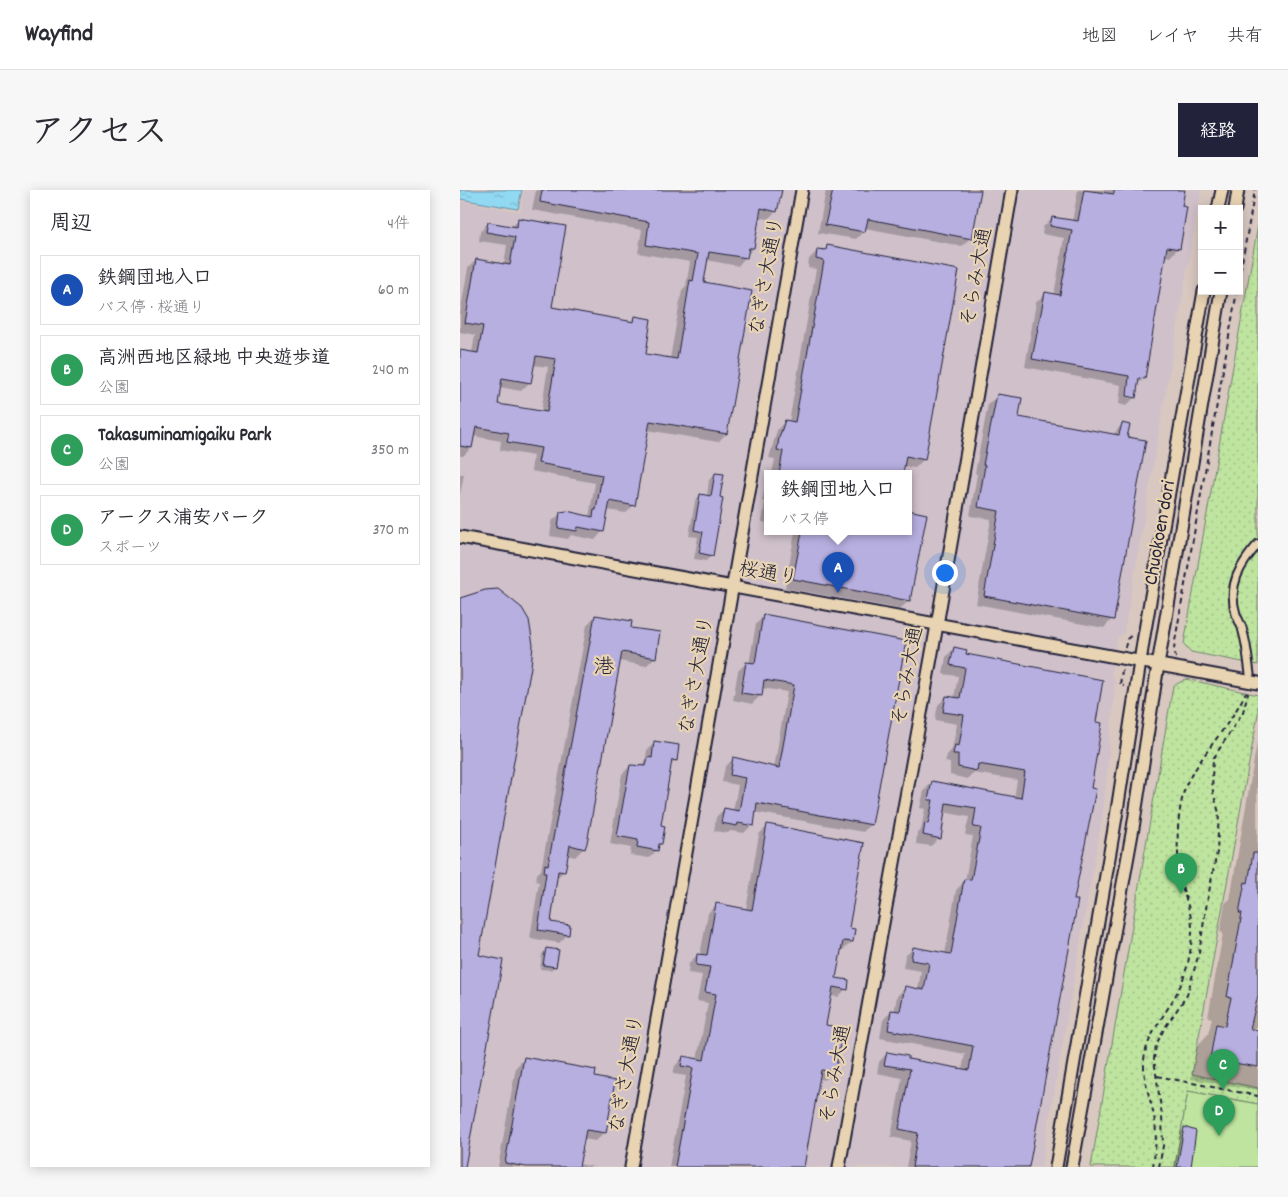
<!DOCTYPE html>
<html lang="ja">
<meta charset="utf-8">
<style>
:root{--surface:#fff;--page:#f7f7f7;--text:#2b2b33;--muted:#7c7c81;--line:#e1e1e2;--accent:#22223b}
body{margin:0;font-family:Dekko,"Klee One",sans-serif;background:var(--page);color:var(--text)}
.controls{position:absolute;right:15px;top:15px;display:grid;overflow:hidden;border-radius:0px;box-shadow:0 2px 12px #0003}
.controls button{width:45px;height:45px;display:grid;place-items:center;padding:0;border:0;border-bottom:1px solid var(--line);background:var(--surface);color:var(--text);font:25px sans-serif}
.you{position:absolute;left:484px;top:382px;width:18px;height:18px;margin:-12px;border:4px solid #fff;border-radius:50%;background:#1a73e8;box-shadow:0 0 0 8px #1a73e833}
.badge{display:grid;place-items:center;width:32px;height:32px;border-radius:50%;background:var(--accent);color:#fff;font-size:16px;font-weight:700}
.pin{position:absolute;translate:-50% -41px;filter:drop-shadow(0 1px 2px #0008)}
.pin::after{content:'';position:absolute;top:26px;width:18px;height:15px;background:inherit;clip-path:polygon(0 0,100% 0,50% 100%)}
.popup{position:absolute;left:304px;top:280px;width:148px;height:65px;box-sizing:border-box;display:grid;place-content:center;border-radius:0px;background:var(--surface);filter:drop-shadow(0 1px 4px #0005);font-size:16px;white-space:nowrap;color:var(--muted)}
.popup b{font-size:19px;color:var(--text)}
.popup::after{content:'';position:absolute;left:50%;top:100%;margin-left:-10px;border:10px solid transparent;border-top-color:var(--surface)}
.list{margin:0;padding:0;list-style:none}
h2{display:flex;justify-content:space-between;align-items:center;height:65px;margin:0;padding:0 20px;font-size:21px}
h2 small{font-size:16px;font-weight:400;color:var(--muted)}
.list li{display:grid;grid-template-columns:32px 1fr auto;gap:15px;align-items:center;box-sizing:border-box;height:70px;margin:0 10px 10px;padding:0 10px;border:1px solid var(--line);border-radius:0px}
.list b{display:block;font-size:19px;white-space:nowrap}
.list p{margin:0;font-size:16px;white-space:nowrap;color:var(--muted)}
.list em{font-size:16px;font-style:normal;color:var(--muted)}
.map{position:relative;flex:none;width:798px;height:977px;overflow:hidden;border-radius:0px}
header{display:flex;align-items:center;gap:30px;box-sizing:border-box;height:70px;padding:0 25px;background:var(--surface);border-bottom:1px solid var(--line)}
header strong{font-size:24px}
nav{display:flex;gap:28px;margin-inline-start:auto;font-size:18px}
.intro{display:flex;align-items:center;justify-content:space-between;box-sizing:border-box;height:120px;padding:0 30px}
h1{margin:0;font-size:35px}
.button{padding:12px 22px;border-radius:0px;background:var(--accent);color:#fff;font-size:18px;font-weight:700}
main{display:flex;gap:30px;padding:0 30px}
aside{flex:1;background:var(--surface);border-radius:0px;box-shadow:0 2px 12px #0003}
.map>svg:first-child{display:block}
</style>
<header>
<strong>Wayfind</strong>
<nav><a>地図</a><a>レイヤ</a><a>共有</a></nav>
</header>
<div class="intro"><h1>アクセス</h1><a class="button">経路</a></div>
<main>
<aside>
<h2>周辺<small>4件</small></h2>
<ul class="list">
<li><span class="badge" style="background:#1a4fb4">A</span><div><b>鉄鋼団地入口</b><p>バス停 · 桜通り</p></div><em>60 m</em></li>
<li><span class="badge" style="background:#2e9e5b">B</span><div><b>高洲西地区緑地 中央遊歩道</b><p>公園</p></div><em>240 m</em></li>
<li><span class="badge" style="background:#2e9e5b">C</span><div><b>Takasuminamigaiku Park</b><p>公園</p></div><em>350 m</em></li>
<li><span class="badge" style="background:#2e9e5b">D</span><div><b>アークス浦安パーク</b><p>スポーツ</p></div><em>370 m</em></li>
</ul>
</aside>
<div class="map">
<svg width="798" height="977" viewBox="0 0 798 977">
<defs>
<pattern id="park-dots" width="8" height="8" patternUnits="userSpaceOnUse" patternTransform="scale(1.25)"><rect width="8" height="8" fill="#bee49f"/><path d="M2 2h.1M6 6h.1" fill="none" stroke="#a3c38a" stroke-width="1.8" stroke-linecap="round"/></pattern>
<pattern id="water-ripples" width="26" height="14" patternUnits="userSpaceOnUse" patternTransform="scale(1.25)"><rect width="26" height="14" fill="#91d9f2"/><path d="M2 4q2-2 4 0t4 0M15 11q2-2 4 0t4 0" fill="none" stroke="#7dbad0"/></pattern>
</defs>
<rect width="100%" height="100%" fill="#d9c8c0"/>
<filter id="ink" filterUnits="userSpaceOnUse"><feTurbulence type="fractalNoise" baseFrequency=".02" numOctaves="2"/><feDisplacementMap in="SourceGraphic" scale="10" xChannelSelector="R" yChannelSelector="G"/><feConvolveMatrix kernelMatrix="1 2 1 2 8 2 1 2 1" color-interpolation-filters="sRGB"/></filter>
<g filter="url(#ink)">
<path fill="#cfc0ca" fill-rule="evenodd" d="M 64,0 L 741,0 L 664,443 L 657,448 L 651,484 L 655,491 L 644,616 L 581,977 L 0,977 L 0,11 L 60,22 ZM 308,284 L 448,284 L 448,342 L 308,342 Z"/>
<g fill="url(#park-dots)" stroke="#70836d">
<polygon points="798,35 798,475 731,462 724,454"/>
<polygon points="726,489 798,505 798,524 732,884 798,898 798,914 728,901 715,977 631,977 713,496"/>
</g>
<polygon fill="#bee49f" stroke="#70836d" points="728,901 798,914 798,977 715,977"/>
<polygon fill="url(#water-ripples)" stroke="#6590a9" points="0,0 62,0 58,19 0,9"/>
<g fill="#0003" fill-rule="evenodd">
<path d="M 76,0 L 320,0 L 316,21 L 308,29 L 298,27 L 293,58 L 278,76 L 246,70 L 242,93 L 266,244 L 258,252 L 187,240 L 174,315 L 166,323 L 147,320 L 143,341 L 135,350 L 111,345 L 108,349 L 90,346 L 92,331 L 101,323 L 129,327 L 135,293 L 71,281 L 73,266 L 40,260 L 41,251 L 13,246 L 11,258 L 3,266 L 0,266 L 0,161 L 12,163 L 15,145 L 0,142 L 0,124 L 8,78 L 16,70 L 44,75 L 47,55 L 19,51 L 20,42 L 28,33 L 51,37 L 59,29 L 91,118 L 170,132 L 175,127 L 185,165 L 210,169 L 222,100 L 226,96 L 230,72 L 178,63 L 182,40 L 72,20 ZM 73,175 L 88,177 L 81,222 L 36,215 L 39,197 L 61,201 L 69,193 Z"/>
<polygon points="366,0 519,0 510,48 502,56 405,38 404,41 396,49 358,43"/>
<polygon points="618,0 723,0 720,17 718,58 710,67 704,66 683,189 677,195 675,207 666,216 659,214 661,195 565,177 576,112 585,104 594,105 604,48 582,44 583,37 592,28 612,32"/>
<polygon points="368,56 464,269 455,278 443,276 442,284 312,284 315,269 309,268 317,240 325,231 329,232 356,79 348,78 349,69 358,60 363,61"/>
<polygon points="537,206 558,228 653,245 662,234 666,248 652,429 644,438 516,414 531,329 510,326 517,284 515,283 528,214"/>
<polygon points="0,284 4,284 0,305"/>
<polygon points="255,284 251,365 246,371 234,369 238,347 229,346 235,311 240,305 247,306 249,290"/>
<polygon points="308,297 308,333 302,332 305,312 302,311 304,301"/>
<polygon points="448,321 449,411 440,419 325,398 335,342 448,342"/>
<polygon points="135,426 170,439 195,467 186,476 159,471 124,658 115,667 107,665 104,681 95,690 89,733 108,744 99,753 70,748 79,692 76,691 77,684 81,680 127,435"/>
<polygon points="304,426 411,634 403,642 294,622 292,635 284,643 270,641 268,643 254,641 256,627 264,619 273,621 278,595 262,592 265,577 273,569 314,578 327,502 302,498 300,506 292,514 273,510 278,481 286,473 289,474 296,434"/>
<polygon points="494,458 634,533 629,599 568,977 446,977 451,951 431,947 442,888 417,883 419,872 427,863 446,870 502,880 505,864 420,848 423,830 431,821 434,822 437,806 445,798 458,800 461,781 443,778 445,766 454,758 485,764 496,700 505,691 513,646 505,645 509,627 483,622 479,648 471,656 456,654 457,643 461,640 465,619 460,618 464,601 472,592 554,608 557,590 513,583 507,589 490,585 490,573 485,572 487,565 492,559 497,534 475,530 478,515 486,507 494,508 498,486 483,484 486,467"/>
<polygon points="195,552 216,570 209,576 200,636 201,653 197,657 197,660 189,668 170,665 171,658 150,654 162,584 170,576 180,577 185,572 187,560"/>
<polygon points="797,552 798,835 792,841 798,842 798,900 731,889 737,856 748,844 752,828 748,827 763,743 760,742 765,713 770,709"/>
<polygon points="308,636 387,739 392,752 383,760 380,760 374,789 386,799 378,807 370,806 364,836 373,881 365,890 359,889 342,977 209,977 226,886 213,884 215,876 223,867 237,870 248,813 237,811 242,785 228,783 229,773 237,765 240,765 248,723 257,714 286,720 299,644"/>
<polygon points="86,760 95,776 91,780 80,779 82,764"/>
<polygon points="64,869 134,888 153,892 144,943 136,951 123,949 119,974 134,977 38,977 56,877"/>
<polygon points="724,939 730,977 714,977 720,943"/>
</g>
<g fill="#b7afe0" stroke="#22223b" fill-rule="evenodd">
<path d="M 82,0 L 322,0 L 317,22 L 301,18 L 294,58 L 289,58 L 287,68 L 249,62 L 244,92 L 292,101 L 267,244 L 190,231 L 175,316 L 150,311 L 144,342 L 118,337 L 117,341 L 98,338 L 100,322 L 107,321 L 133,327 L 134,320 L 136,320 L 142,285 L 78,273 L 81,258 L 47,252 L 49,243 L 16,237 L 12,258 L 0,256 L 0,160 L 18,163 L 23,136 L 5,133 L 16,69 L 50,75 L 55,47 L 26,42 L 28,32 L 57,37 L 58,28 L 106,36 L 92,117 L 174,132 L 175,126 L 191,129 L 186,164 L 217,169 L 230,90 L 233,91 L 238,64 L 186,55 L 189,32 L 80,12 ZM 76,166 L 96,169 L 87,222 L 38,214 L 42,188 L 71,193 Z"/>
<polygon points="373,0 521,0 512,49 408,29 405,42 365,35"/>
<polygon points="624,0 654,4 654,0 725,0 722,16 727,17 720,59 707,57 685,189 679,188 676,208 667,206 669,186 572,169 585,102 600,105 612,40 590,36 592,27 618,31"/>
<polygon points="367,55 499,80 465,270 446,266 443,284 319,284 323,261 317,260 319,248 325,230 335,232 364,71 356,69 357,59 366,60"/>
<polygon points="537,204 562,208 559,227 659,245 662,233 670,235 667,247 686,250 654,430 524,406 539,321 518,317 525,275 523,275"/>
<polygon points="255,283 264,284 260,307 263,308 253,366 239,363 243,342 234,340 240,304 251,306"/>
<polygon points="448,320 467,324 450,411 333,389 342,342 448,342"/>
<polygon points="38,399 62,418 69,430 73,455 71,477 19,765 43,770 5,977 0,977 0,408 25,400"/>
<polygon points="303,424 446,451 412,635 297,613 294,636 278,633 277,636 261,633 264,618 279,621 285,588 270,585 273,567 319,578 334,495 304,490 302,506 281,503 286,472 295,473"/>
<polygon points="135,425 172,431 171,438 200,442 196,468 162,462 127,653 125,659 110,655 105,682 98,681 91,732 110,735 109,745 78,740 86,683 84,683 85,674 88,675"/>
<polygon points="494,457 507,460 506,464 643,490 636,532 642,533 631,598 636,599 614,710 618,710 569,977 452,977 458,943 439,939 450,879 424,875 427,862 448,866 448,869 509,880 513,856 428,840 431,820 440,821 445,796 464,800 469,773 451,770 453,757 491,764 504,689 511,690 521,638 513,637 516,618 486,613 481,649 463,645 465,633 468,634 473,610 468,610 472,591 561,608 565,582 518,574 517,581 498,577 498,564 493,564 495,555 499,556 504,525 483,522 486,506 500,508 505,478 490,475"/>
<polygon points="194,551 219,555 217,571 212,570 201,635 205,636 202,654 199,654 198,661 177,657 178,650 157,646 170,575 186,576 188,567 192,568"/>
<polygon points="307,634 404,653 389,738 395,739 393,752 383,751 376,788 389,790 388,800 373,797 366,835 383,838 375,882 361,880 344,977 215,977 233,878 221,876 223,866 244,870 256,804 245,802 250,777 236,775 237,764 247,765 256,713 292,720"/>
<polygon points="793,663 798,663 798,805 790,839 798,841 798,877 750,869 756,834 765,836 768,821 771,808 767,807 782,723 779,723 785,692 788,693"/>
<polygon points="86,758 99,760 96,777 83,775"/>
<polygon points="64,867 136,880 135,887 155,891 146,943 126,940 119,977 66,977 45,973"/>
<polygon points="724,937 736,941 731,977 717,977"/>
</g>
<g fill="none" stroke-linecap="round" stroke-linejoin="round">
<g stroke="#22223b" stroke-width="11">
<path id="pedestrian" d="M 790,484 C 788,470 787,455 783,442 C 782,435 778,430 776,424 C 767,395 780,375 798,354"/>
</g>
<g stroke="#22223b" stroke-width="15">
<g id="tertiary">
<polyline points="758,19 762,0"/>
<polyline points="775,19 778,0"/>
<polyline points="0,347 798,493"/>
<polyline points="171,977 342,0"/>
<polyline points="379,977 477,435 552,0"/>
<polyline points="596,977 656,627 684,446 744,101"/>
<polyline points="612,977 673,638 698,475 761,101"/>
</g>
</g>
<g stroke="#22223b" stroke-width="2" stroke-dasharray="5 4" stroke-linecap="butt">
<polyline points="779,89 795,0"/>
<polyline points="665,458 667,449 673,444"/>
<polyline points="716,468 714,460 715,451 777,101"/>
<polyline points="662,480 660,495 664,496"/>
<polyline points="697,886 798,906"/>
<path d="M 693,977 C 695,962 697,947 695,932 C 692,912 683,892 684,872 C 684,851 704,826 714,808 C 726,788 732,762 732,739 C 732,722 724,707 721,691 C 716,660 716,627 725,598 C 727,591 732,584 736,578 C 752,552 773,530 786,502"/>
<polyline points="699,977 703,956 702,926 694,869 696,855 704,839 727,805 739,763 747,712 757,662 759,623 753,602 752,588 753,569 783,522 788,503"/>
</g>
<use href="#pedestrian" stroke="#e8d3b2" stroke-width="7"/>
<use href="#tertiary" stroke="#e8d3b2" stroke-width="11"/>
</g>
</g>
<g text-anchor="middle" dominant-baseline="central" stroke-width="4.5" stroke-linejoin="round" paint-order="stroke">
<g font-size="20" fill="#22223b" stroke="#e8d3b2">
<text transform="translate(308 86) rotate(-80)">なぎさ大通り</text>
<text transform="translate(518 87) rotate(-80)">そらみ大通</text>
<text transform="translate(701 343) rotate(-80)">Chuokoen dori</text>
<text transform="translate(308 385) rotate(10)">桜通り</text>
<text transform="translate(238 485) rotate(-80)">なぎさ大通り</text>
<text transform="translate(449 486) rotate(-80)">そらみ大通</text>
<text transform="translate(168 884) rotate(-80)">なぎさ大通り</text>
<text transform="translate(377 884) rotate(-80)">そらみ大通</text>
</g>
<g font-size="21" fill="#22223b" stroke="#e8d3b2">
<text x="144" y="479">港</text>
</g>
</g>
</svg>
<div class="controls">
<button>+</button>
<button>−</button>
</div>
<div class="you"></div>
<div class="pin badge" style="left:378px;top:403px;background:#1a4fb4">A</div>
<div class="popup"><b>鉄鋼団地入口</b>バス停</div>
<div class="pin badge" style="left:721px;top:704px;background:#2e9e5b">B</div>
<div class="pin badge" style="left:763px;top:900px;background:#2e9e5b">C</div>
<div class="pin badge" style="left:759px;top:946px;background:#2e9e5b">D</div>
</div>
</main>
